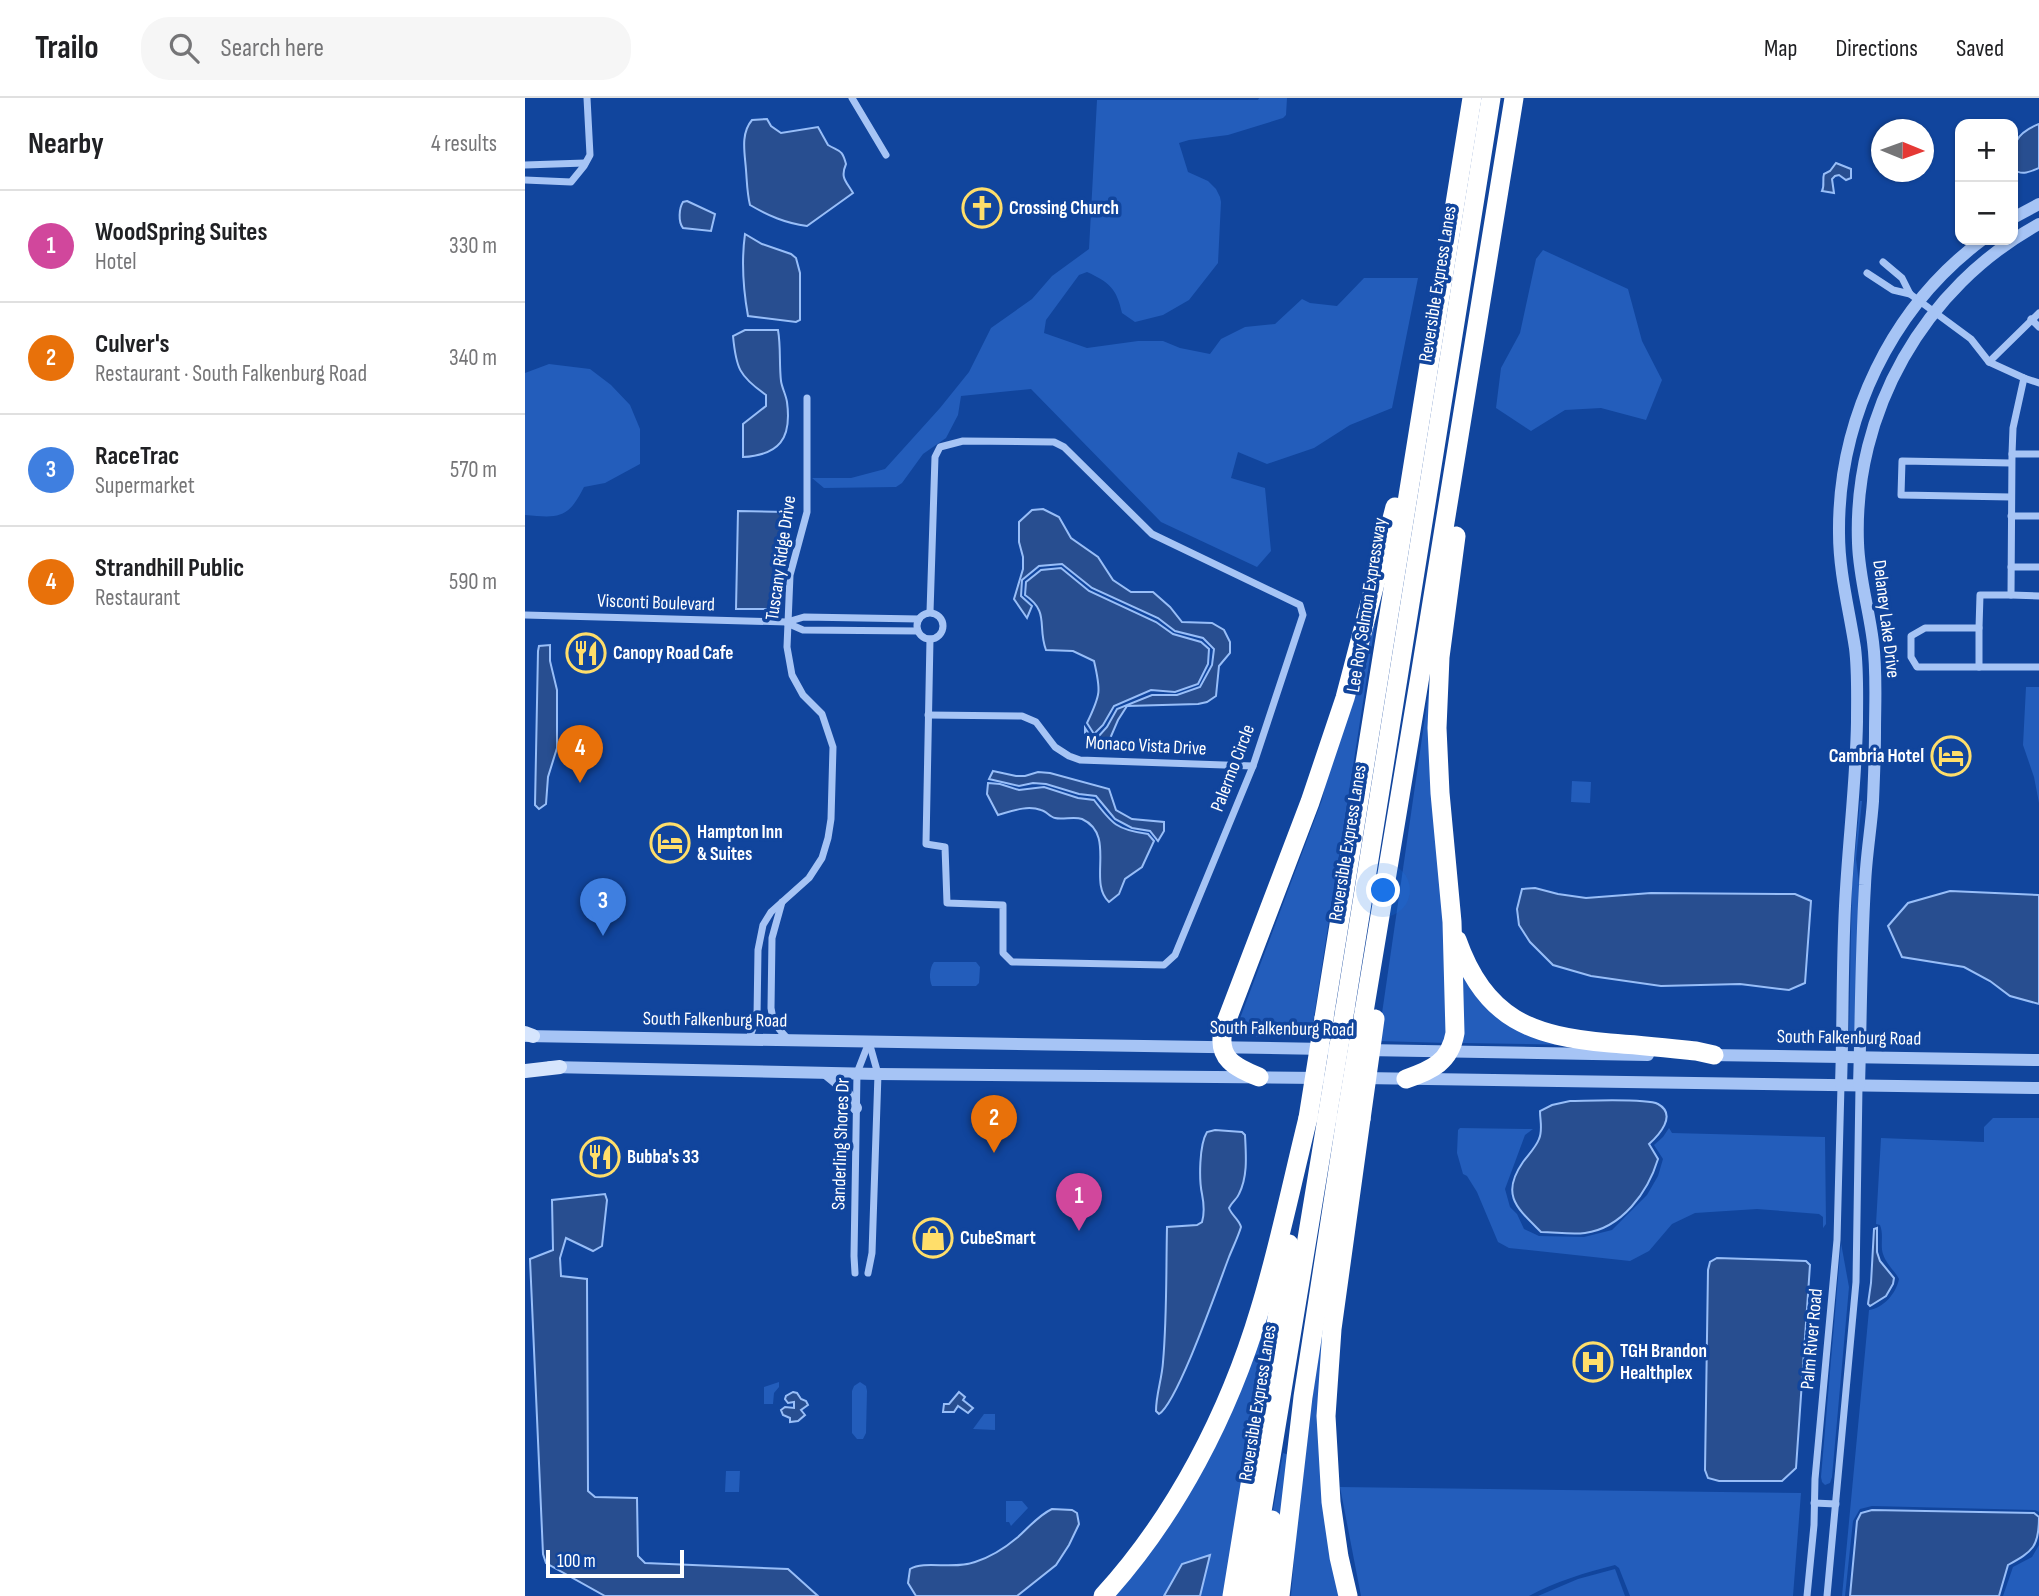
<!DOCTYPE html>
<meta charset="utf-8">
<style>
:root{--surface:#fff;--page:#f6f6f6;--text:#202124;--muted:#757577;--line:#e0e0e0;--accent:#0f766e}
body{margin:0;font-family:"Sofia Sans Condensed",sans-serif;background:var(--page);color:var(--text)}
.controls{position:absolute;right:21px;top:21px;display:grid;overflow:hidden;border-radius:14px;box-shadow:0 2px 5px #0004}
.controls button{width:63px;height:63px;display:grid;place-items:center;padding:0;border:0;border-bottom:2px solid var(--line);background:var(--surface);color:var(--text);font:35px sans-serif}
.compass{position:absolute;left:1346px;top:21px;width:63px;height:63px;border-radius:50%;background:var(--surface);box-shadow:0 2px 5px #0004;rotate:91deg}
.scale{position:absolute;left:21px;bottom:18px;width:138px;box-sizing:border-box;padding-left:7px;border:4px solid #fff;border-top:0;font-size:19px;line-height:24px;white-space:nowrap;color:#fff;-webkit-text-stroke:5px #11459d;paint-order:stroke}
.you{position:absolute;left:859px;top:793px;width:24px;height:24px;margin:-18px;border:5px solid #fff;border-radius:50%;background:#1a73e8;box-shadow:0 0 0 10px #1a73e833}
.badge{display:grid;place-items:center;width:46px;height:46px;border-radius:50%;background:var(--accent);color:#fff;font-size:23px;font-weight:700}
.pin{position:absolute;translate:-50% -58px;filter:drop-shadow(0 2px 4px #0008)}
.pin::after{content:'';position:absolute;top:37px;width:24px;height:21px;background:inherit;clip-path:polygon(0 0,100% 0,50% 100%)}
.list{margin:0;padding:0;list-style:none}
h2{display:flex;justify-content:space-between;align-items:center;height:91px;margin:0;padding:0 28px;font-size:30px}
h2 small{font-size:23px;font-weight:400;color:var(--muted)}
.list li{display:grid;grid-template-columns:46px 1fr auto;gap:21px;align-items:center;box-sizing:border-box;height:112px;padding:0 28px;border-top:2px solid var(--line)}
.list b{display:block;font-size:26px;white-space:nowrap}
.list p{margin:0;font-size:23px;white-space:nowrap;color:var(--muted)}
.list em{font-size:23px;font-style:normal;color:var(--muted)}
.icon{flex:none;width:38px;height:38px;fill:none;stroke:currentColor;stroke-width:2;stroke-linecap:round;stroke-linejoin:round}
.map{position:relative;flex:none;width:1514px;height:1498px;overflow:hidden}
header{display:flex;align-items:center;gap:42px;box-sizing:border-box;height:98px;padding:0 35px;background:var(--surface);border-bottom:2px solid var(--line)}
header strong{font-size:33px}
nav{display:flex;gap:38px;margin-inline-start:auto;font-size:24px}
.search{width:490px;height:63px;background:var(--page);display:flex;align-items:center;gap:18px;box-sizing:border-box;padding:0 24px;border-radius:28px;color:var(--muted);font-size:26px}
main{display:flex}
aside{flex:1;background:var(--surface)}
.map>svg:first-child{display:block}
</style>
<header>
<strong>Trailo</strong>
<div class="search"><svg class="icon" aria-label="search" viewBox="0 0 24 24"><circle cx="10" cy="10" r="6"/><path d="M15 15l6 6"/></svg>Search here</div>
<nav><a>Map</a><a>Directions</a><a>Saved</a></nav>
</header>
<main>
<aside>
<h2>Nearby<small>4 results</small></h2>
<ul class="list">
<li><span class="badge" style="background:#d1479c">1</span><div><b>WoodSpring Suites</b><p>Hotel</p></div><em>330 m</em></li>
<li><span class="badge" style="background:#e8710a">2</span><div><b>Culver's</b><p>Restaurant · South Falkenburg Road</p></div><em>340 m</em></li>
<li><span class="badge" style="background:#3f7fe0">3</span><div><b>RaceTrac</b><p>Supermarket</p></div><em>570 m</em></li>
<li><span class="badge" style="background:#e8710a">4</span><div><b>Strandhill Public</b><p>Restaurant</p></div><em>590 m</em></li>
</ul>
</aside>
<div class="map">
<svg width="1514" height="1498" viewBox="0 0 1514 1498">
<rect width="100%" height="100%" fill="#11459d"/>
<g fill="#235dbb">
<path d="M 734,0 L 762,0 L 761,17 L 758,20 L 703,37 L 664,42 L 654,45 L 663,74 L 683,83 L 691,91 L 695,99 L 696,104 L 693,165 L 664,202 L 638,217 L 610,224 L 597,215 C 592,191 584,184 562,174 L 554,177 L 521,222 L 519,235 L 562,250 L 613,243 L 638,243 L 655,250 L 685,256 L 696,241 L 720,229 L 750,226 L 777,201 L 785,205 L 812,208 L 839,180 L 893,180 L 867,310 L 825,327 L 789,350 L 742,366 L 713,354 L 706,380 L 740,390 L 746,453 L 732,469 L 636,424 L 506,291 L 436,298 L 433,317 L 421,340 L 398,356 L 377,385 L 371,389 L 299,390 L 287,380 L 326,380 L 360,371 L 415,310 L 444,274 L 466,230 L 507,201 L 527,178 L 564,151 L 572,2 L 733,2 Z"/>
<polygon points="1018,152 1103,191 1117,243 1137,282 1121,322 1076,310 1040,312 1006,333 971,310 976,270 995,235 1011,161"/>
<path d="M 24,266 L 65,271 L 86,287 L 105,307 L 115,331 L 115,366 L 80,385 L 59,389 C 43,421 34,420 0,417 L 0,275 Z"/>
<polygon points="847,526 850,527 786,938 766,940 713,938 711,931 797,702 801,683"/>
<polygon points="907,571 923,945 853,943"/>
<polygon points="1501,589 1514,589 1514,705 1509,679 1498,647"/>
<polygon points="1047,683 1066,684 1065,705 1046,704"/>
<polygon points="1335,703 1337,703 1331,761 1334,785 1330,936 1326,937 1324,935 1327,787"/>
<polygon points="934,859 954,894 1051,947 938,945 935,943"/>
<path d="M 409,864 L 451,864 L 455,869 L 454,885 L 451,888 L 407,888 C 404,882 404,870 409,864 Z"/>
<path d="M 1468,1020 L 1514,1020 L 1514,1414 L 1510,1412 L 1347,1408 L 1335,1411 L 1328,1423 L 1320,1498 L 1317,1498 L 1344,1212 C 1358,1210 1371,1196 1374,1181 C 1370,1173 1361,1166 1358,1156 C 1355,1147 1359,1137 1355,1127 L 1351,1126 L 1356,1040 L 1459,1044 L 1459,1029 Z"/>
<polygon points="935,1030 1008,1031 1000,1037 980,1091 985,1109 992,1116 999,1131 1014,1138 1059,1139 1087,1132 1122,1097 1133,1078 1138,1061 1129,1047 1138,1039 1144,1030 1147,1035 1300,1039 1301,1126 1298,1130 1298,1119 1294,1116 1232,1111 1170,1115 1147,1126 1124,1153 1105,1163 984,1150 973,1144 952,1094 942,1078 938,1076 932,1055 933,1032"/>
<polygon points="1316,1145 1324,1189 1307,1379 1305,1385 1300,1387 1297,1384 1296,1379"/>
<polygon points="744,1215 700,1498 675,1498 684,1457 657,1466 639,1498 588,1498"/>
<polygon points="797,1223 819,1498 766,1498 772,1425"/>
<polygon points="254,1284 254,1289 249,1295 248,1306 239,1306 239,1289"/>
<polygon points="335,1284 341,1288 342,1293 341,1335 338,1341 332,1341 327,1335 327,1293 329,1288"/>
<polygon points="459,1316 470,1316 470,1332 448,1331"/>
<polygon points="758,1355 764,1357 753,1455 733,1498"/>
<polygon points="201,1373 215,1373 214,1394 200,1394"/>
<path d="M 815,1389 L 1276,1395 L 1268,1498 L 1105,1498 L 1094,1470 L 1090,1467 C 1060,1475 1031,1483 1004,1498 L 836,1498 Z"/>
<polygon points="481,1403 497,1403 503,1410 486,1428 484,1424 481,1424"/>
<polygon points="1514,1447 1514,1498 1478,1498 1488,1469 1507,1459"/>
<polygon points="1090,1471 1100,1498 1013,1498 1053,1481"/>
</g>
<g fill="#284e90" stroke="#98bef8" stroke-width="2">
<path d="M 242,21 L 246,28 L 256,35 L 293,29 L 303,47 C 315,54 317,51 321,66 C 315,80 321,83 328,95 L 282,128 C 260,125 244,118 225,107 C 222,95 222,84 221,72 C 220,56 215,36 227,22 Z"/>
<path d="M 1514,26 L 1514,70 C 1504,74 1497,78 1488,71 C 1488,46 1489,36 1514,26 Z"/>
<path d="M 1311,65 L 1326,71 L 1326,80 L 1321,82 L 1314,77 L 1310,78 L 1307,81 L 1309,95 L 1297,93 C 1300,87 1297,82 1299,76 L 1305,73 Z"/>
<path d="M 162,103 L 190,116 L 186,133 L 158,130 C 153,124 154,110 158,104 Z"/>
<path d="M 220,136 L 237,146 L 266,156 L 271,160 L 275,175 L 275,222 L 271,224 L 223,218 C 218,190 216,165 220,136 Z"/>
<path d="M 220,232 L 253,232 C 256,249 254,266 256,283 C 257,290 261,297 262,304 C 267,341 254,357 218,359 L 218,326 L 241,308 L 241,297 C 214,278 211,270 208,238 Z"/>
<polygon points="518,411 534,419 546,440 573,459 588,482 606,494 628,494 645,509 657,524 687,525 699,532 705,544 705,555 694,568 691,598 682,604 673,606 602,608 593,622 584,643 560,642 560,630 566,639 573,639 582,629 592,611 627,597 652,597 675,589 687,567 689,551 678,540 650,533 633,520 567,490 537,466 514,468 497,482 496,498 507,508 502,520 489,501 498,471 498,459 494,444 494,424 507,412"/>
<polygon points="213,413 260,414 256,439 250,463 245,511 211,511"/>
<path d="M 536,470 L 564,493 L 631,524 L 648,536 L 676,544 L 684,551 L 683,566 L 673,586 L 650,594 L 626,592 L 589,608 L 578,627 L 569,636 L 562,625 C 576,596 576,593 569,563 L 548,553 L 521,552 C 512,528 525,514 500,497 L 501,484 L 516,472 Z"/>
<polygon points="25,547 25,563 32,592 32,650 23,679 21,706 14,711 10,707 13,553 14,548"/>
<polygon points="468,673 491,678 500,678 513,674 525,675 584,691 591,712 607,721 639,724 639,733 633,743 625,733 607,730 590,721 571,698 554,696 521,686 508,685 494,688 464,681"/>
<path d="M 463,685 L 475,686 L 494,692 L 519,689 L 553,700 L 569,702 C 587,726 592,732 623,736 L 629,743 L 617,769 L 600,781 L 594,796 L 584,804 C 562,784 592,737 557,721 C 549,718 538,722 530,720 C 525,719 521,713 516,712 C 502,707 487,713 473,717 L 462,696 Z"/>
<polygon points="1010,790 1033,796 1061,800 1126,795 1270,796 1286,803 1280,885 1264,892 1215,886 1136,888 1066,878 1028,867 1005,844 994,827 992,811 997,791"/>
<polygon points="1425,793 1514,797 1514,906 1485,898 1465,883 1439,869 1377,859 1363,828 1383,805"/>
<path d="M 1045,1003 C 1061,1003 1121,1000 1133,1006 C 1153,1017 1133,1038 1124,1046 L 1133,1061 C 1123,1094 1097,1130 1060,1135 C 1046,1137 1030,1134 1016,1134 C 992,1110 975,1097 998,1064 C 1004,1056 1011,1049 1014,1041 C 1018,1032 1015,1023 1015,1013 L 1027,1007 Z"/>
<path d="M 690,1032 L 717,1034 L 720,1037 C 721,1057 723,1078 714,1096 C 712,1101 707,1104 704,1110 C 707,1118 714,1121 716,1129 C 713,1139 708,1149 704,1159 C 694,1185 653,1304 634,1316 L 631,1313 C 631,1296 637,1281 638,1264 C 642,1219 641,1174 642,1129 L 672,1127 L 677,1124 C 680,1114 679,1106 677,1096 C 674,1082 674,1047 682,1034 Z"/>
<polygon points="80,1096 82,1102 77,1148 68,1153 41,1140 35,1160 36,1178 62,1181 63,1393 70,1399 112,1400 113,1458 120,1465 263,1471 293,1498 80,1498 21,1465 18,1456 5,1161 28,1152 27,1102"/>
<polygon points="1352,1130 1352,1154 1355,1163 1369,1180 1368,1186 1361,1198 1345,1208 1343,1206 1346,1185 1349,1131"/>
<polygon points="1192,1160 1281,1163 1285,1167 1271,1370 1257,1383 1194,1383 1183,1380 1180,1372 1183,1172 1185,1164"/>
<polygon points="268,1294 272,1295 276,1301 281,1303 283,1307 276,1312 280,1317 273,1323 265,1324 265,1320 258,1317 256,1312 260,1309 269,1310 269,1304 263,1305 260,1301 261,1298"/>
<polygon points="434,1294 440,1299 438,1302 448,1310 443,1315 433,1308 429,1314 418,1314 419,1306 424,1306"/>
<path d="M 527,1411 L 547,1412 L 552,1415 L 554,1426 L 544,1447 L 531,1467 L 492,1498 L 391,1498 L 383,1485 L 385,1471 C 400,1462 428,1472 450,1464 C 466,1459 480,1450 493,1439 C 504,1429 514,1417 527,1411 Z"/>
<path d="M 1347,1412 L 1509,1415 L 1514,1419 C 1514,1449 1508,1453 1483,1467 L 1474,1498 L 1325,1498 L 1332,1423 L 1336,1415 Z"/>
<polygon points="685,1457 675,1498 639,1498 657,1466"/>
</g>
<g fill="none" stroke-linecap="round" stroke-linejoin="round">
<g stroke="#a6c4f5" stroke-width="7">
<polyline points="327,0 361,57"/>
<polyline points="0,67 60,65"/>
<polyline points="0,82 46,84 59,68 65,57 62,0"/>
<polyline points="1358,164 1377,180 1385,196 1446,241 1464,264 1499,280 1514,285"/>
<polyline points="1342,175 1368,192 1385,196"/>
<polyline points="1506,221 1514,229"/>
<polyline points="1464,264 1514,215"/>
<polyline points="1499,280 1488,330 1487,356 1486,497 1455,497 1454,530 1400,530 1386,538 1386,559 1392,569 1514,569"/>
<polyline points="1487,356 1514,356"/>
<polyline points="1486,399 1376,397 1377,363 1486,365"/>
<polyline points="1486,418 1514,418"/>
<polyline points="1486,469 1514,469"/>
<polyline points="1486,497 1514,498"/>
<circle cx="405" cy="528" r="13"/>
<polyline points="0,517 262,524 279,519 394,521"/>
<polyline points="262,525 278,532 393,533"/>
<polyline points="405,541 401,746 420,749 422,805 478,807 478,855 487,864 639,867 650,857 728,668 778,517 775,507 627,436 539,349 529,344 438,343 415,349 410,359 405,514"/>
<polyline points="1454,569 1454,530"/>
<polyline points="403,617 497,618 511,624 530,649 544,658 555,662 728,668"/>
<path d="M 257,804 L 247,840 L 246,910 C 248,925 254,932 264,942"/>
<polyline points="224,941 232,919 233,852 238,827 246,814 284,780 297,760 303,740 306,721 308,649 297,616 278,597 267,577 262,549 265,477 282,414 282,300"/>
<polyline points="330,1175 329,1158 332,975 344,944"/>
<polyline points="343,1175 347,1155 353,976 344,944"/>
<polyline points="1289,1405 1311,1406"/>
<polyline points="1282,1498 1289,1427 1290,1381 1312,1142 1316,987"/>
<polyline points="1302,1498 1331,1184 1334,988"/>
</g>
<g stroke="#a6c4f5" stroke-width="12">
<polyline points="1488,120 1514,106"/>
<polyline points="0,938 801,951"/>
<polyline points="840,952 1123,957"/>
<polyline points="1183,957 1514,962"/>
<polyline points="25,969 353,976 794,980"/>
<polyline points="301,975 317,988 331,1010"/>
<polyline points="837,980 1514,990"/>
<path d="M 1316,987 C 1318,928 1317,868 1320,808 C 1323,746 1331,685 1332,624 C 1332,599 1333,574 1330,550 C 1324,511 1314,474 1314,435 C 1313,321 1366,210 1457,142"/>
<path d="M 1334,988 C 1336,921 1336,854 1340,787 C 1341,759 1346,731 1348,703 C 1349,680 1350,657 1350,634 C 1350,604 1352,574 1348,544 C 1344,511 1334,479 1333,445 C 1328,314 1399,189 1514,126"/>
</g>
<g stroke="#d6e5fd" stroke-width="14">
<polyline points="0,935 8,938"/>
<polyline points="0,973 35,969"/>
</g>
<g stroke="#fff" stroke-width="19">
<path d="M 932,842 C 960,922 1007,938 1085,945 C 1114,947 1142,950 1171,953 L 1189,957"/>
<polyline points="820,911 966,0"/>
<polyline points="799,920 947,0"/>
<polyline points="838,920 896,572 989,0"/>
<path d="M 734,979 C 710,969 692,961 698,932 L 785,704 L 820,600 L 870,409"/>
<path d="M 881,981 C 907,972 925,964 930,935 L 927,824 L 915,695 L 912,630 L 915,559 L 931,438"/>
<path d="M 578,1498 C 651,1418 704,1315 735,1211 C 754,1149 767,1084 783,1020"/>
<polyline points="707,1498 764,1146"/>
<polyline points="723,1498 802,1020"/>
<polyline points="741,1498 747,1422"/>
<polyline points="755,1498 778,1299 821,1020"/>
<polyline points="823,1498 814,1459 806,1404 801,1318 807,1231 836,1021"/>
</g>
<g stroke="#fff" stroke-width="19">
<polyline points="783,1020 799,920"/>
<polyline points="802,1020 820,911"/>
<polyline points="821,1020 835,935"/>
<polyline points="836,1021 850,921"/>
</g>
</g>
<defs>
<g id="church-ring" transform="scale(2.0125)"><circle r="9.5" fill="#11459d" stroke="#ffde6a" stroke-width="1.5"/><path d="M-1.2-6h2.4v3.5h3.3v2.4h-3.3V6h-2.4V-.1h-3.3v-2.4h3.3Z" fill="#ffde6a"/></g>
<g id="restaurant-ring" transform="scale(2.0125)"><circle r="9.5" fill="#11459d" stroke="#ffde6a" stroke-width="1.5"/><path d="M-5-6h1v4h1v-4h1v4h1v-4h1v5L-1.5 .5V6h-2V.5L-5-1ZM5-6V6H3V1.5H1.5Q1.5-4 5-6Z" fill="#ffde6a"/></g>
<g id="hotel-ring" transform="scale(2.0125)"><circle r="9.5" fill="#11459d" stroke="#ffde6a" stroke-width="1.5"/><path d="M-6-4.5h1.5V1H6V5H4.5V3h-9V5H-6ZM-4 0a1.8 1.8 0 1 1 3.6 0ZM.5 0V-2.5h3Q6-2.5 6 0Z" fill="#ffde6a"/></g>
<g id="shop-ring" transform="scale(2.0125)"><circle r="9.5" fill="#11459d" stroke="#ffde6a" stroke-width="1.5"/><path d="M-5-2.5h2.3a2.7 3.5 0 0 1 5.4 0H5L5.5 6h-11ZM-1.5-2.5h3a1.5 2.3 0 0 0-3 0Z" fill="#ffde6a"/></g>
<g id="hospital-ring" transform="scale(2.0125)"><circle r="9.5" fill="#11459d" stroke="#ffde6a" stroke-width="1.5"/><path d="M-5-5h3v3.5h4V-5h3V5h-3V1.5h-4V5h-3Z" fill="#ffde6a"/></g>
</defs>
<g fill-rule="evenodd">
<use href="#church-ring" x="457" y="110"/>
<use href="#restaurant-ring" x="61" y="555"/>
<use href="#hotel-ring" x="1426" y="658"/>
<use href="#hotel-ring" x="145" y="745"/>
<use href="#restaurant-ring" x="75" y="1059"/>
<use href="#shop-ring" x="408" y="1140"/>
<use href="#hospital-ring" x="1068" y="1264"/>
</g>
<g text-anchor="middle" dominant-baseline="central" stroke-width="7" stroke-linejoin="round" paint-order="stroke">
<g font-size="19" font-weight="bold" fill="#fff" stroke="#11459d" text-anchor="start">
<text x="484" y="110">Crossing Church</text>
<text x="88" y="555">Canopy Road Cafe</text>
<text x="1399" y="658" text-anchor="end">Cambria Hotel</text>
<text x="172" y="734">Hampton Inn<tspan x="172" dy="22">&amp; Suites</tspan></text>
<text x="102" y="1059">Bubba's 33</text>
<text x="435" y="1140">CubeSmart</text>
<text x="1095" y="1253">TGH Brandon<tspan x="1095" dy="22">Healthplex</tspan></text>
</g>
<g font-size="19" fill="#fff" stroke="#11459d">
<text transform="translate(913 186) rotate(-81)">Reversible Express Lanes</text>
<text transform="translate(256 460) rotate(-82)">Tuscany Ridge Drive</text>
<text transform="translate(131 505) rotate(2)">Visconti Boulevard</text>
<text transform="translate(842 507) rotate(-81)">Lee Roy Selmon Expressway</text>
<text transform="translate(1361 521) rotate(83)">Delaney Lake Drive</text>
<text transform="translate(621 648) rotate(3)">Monaco Vista Drive</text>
<text transform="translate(708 670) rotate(-69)">Palermo Circle</text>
<text transform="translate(823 745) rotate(-81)">Reversible Express Lanes</text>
<text transform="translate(190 922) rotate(1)">South Falkenburg Road</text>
<text transform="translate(757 931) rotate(1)">South Falkenburg Road</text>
<text transform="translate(1324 940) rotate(1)">South Falkenburg Road</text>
<text transform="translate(316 1046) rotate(-88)">Sanderling Shores Dr</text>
<text transform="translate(1287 1241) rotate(-85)">Palm River Road</text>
<text transform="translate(733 1305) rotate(-81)">Reversible Express Lanes</text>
</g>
</g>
</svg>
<div class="controls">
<button>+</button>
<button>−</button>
</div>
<svg class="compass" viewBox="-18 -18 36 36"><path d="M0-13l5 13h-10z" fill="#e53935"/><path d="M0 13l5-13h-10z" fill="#757577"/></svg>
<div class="scale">100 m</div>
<div class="you"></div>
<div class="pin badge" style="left:554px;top:1133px;background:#d1479c">1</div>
<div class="pin badge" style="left:469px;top:1055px;background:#e8710a">2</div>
<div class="pin badge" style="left:78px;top:838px;background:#3f7fe0">3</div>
<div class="pin badge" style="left:55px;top:685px;background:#e8710a">4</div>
</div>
</main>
